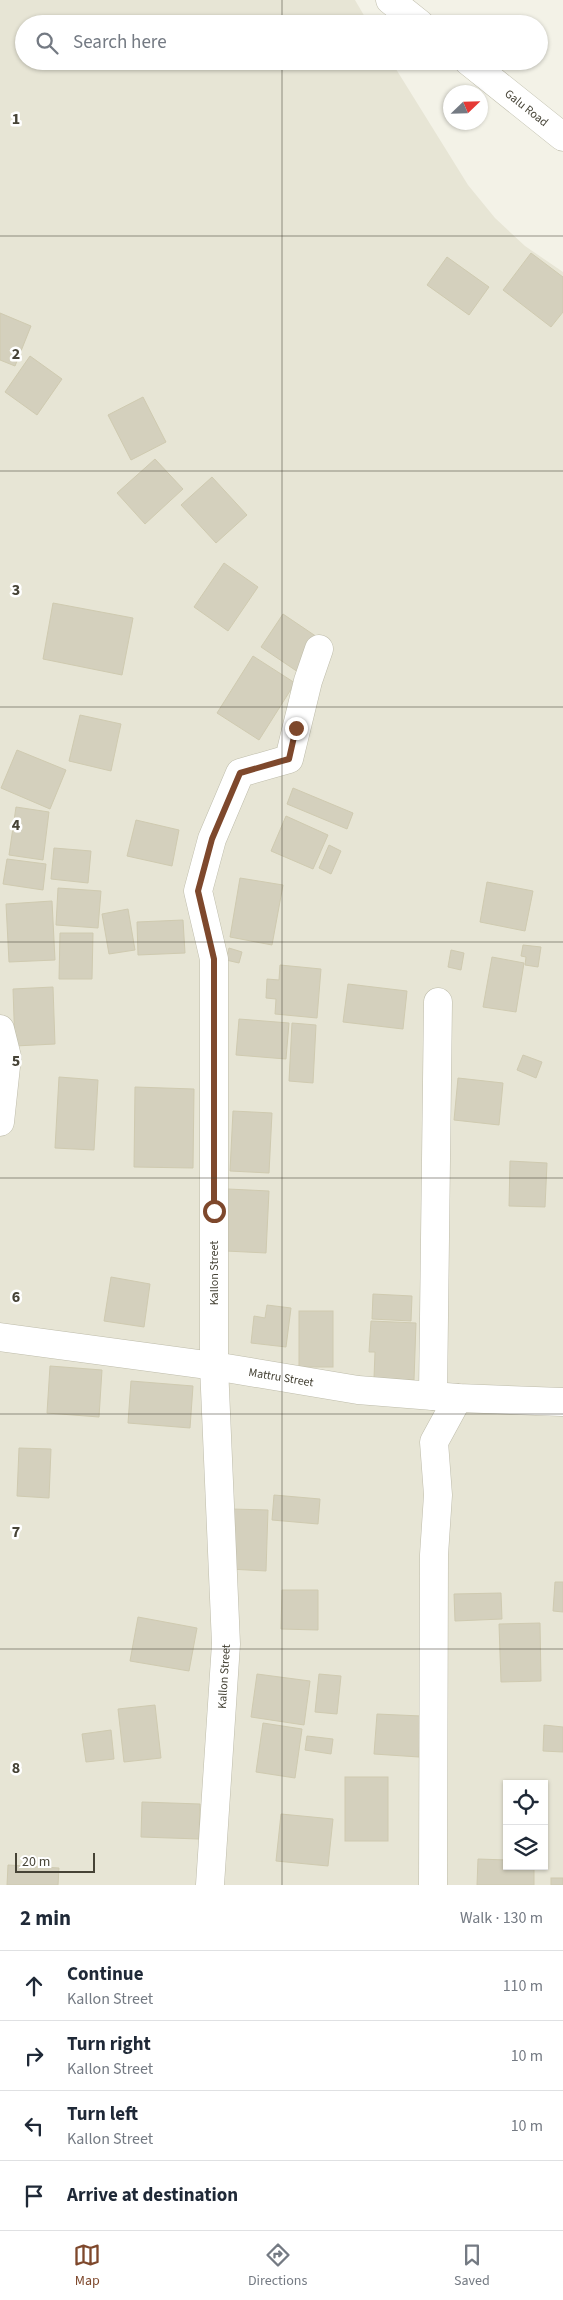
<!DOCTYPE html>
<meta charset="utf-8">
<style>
:root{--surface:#fff;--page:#f2f2f3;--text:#1f2937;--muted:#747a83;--line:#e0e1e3;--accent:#7e482c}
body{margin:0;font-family:"Source Sans 3",sans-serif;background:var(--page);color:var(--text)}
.controls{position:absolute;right:15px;bottom:15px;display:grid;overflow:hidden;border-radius:0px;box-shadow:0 1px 4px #0004}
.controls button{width:45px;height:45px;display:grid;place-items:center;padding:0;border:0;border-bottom:1px solid var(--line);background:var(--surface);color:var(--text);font:25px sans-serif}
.compass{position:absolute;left:443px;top:85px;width:45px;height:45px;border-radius:50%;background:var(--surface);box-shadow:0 1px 4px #0004;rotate:67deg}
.scale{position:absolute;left:15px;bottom:12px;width:80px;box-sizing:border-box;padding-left:5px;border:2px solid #464336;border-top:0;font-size:14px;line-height:18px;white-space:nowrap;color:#464336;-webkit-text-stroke:4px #fff;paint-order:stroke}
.stop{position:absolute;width:15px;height:15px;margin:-11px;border:4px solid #7e482c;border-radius:50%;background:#fff}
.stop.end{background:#7e482c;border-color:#fff;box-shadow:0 1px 5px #0008}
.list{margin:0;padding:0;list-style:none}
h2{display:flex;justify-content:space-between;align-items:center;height:65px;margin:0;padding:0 20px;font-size:21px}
h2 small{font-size:16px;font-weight:400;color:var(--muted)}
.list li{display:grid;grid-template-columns:32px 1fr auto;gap:15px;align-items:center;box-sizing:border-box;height:70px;padding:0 20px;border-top:1px solid var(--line)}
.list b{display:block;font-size:19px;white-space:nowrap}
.list p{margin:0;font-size:16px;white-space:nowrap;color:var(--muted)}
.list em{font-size:16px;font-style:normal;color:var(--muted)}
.icon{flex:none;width:28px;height:28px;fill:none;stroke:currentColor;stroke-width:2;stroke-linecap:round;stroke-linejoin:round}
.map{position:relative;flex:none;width:563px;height:1885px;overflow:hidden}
.search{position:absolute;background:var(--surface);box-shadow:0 1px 4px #0004;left:15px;right:15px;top:15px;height:55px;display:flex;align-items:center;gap:12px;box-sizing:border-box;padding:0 18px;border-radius:28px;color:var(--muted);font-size:19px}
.sheet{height:345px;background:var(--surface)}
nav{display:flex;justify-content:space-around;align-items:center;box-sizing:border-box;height:70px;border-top:1px solid var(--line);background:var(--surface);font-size:14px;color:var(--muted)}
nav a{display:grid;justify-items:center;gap:2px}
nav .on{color:var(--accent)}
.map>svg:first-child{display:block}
</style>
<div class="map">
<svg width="563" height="1885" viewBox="0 0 563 1885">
<rect width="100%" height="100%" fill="#f3f2e7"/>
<path fill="#e7e5d5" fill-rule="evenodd" d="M 0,0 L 355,0 L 369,24 L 24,24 L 24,61 L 391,61 L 468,185 L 495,218 L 525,246 L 563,272 L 563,1885 L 0,1885 ZM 507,1784 L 544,1784 L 544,1866 L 507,1866 Z"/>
<g fill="#d4d0bd" stroke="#cfcab0">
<polygon points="531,253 563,277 563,312 551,327 503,290"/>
<polygon points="447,257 489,287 469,315 427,285"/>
<polygon points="0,313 31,326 15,366 0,360"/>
<polygon points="30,356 62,379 37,415 5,392"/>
<polygon points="143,397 166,442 131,460 108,415"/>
<polygon points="155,459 183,489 145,524 117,493"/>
<polygon points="212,477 247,515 216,543 181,505"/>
<polygon points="224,563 258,587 228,631 194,607"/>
<polygon points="53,603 133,618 122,675 43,659"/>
<polygon points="283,614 320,639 298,672 261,647"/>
<polygon points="253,656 295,683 259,740 217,713"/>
<polygon points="80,715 121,724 111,771 69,761"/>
<polygon points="17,750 66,770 50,809 1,788"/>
<polygon points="293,788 353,813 347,829 287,804"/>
<polygon points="16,807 49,812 43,860 9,855"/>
<polygon points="286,816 328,835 313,869 271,851"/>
<polygon points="136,820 179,830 172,866 127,856"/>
<polygon points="329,845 341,851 331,874 319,868"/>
<polygon points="54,848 91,851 88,883 51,879"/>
<polygon points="7,859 46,864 43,890 3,884"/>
<polygon points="240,878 283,885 272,945 230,937"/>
<polygon points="487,882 533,891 525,931 480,922"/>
<polygon points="58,888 101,891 98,928 56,925"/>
<polygon points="52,901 55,960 9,962 6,904"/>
<polygon points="128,909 135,950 109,954 102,914"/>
<polygon points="183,920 185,953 138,955 137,922"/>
<polygon points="60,933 93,933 92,979 59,979"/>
<polygon points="523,945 541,947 538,967 525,965 526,957 521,956"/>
<polygon points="229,948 242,952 239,963 226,960"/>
<polygon points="451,950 464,953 461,970 448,967"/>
<polygon points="492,957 524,963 516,1012 483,1007"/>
<polygon points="280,965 321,969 317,1018 275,1014 276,999 266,998 267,979 279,980"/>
<polygon points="348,984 407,991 403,1029 343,1022"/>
<polygon points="53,987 55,1044 15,1046 13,989"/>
<polygon points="239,1019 289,1023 286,1059 236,1055"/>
<polygon points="292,1023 316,1025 313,1083 289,1081"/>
<polygon points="523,1055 542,1062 536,1078 517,1070"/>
<polygon points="59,1077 98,1080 94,1150 55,1148"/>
<polygon points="458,1078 503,1083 499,1125 454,1120"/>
<polygon points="135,1087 194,1089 193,1168 134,1167"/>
<polygon points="233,1111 272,1113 269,1173 230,1171"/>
<polygon points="510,1161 547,1163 545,1207 509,1206"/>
<polygon points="228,1189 269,1191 266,1253 226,1251"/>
<polygon points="111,1277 150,1284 144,1327 104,1321"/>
<polygon points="373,1294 412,1296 411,1321 372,1319"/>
<polygon points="267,1305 291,1308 286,1347 251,1343 254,1316 265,1318"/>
<rect x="299" y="1311" width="34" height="56"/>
<polygon points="371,1321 416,1323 414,1380 374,1378 375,1352 369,1352"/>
<polygon points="50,1366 102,1370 99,1417 47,1413"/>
<polygon points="131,1381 193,1386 190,1428 128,1423"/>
<polygon points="19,1448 51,1449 49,1498 17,1496"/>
<polygon points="274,1495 320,1499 318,1524 272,1520"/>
<polygon points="231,1509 268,1510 266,1571 229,1569"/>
<polygon points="555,1582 563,1582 563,1612 553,1611"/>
<polygon points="282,1590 318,1590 318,1630 281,1629"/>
<polygon points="501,1593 502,1619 455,1621 454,1594"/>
<polygon points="138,1617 197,1628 189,1671 130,1661"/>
<polygon points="540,1623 541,1681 501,1682 499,1624"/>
<polygon points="257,1674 310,1681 304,1725 251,1717"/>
<polygon points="319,1674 341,1676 337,1714 315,1712"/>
<polygon points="155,1705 161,1758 124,1762 118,1709"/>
<polygon points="377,1714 421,1716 419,1757 374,1754"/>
<polygon points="263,1723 302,1729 295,1778 256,1772"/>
<polygon points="544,1725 563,1727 563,1752 543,1751"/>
<polygon points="111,1730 114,1759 86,1762 82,1734"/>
<polygon points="307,1736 333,1739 331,1754 305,1750"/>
<rect x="345" y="1777" width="43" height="64"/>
<polygon points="142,1802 200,1804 199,1839 141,1837"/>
<polygon points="281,1814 333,1819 328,1866 276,1861"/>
<polygon points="478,1859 507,1860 507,1866 534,1866 534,1885 477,1885"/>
<polygon points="8,1865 59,1868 58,1885 7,1885"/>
<rect x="551" y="1878" width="12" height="7"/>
</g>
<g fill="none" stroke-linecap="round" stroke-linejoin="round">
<g stroke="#bebcaa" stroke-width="29">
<g id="minor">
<polyline points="390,0 420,24"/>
<path id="s1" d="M 468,61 L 563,137"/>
<polyline points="0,1029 7,1057 0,1122"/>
<path id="s2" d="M 0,1337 L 214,1366 L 358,1390 L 458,1398 L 563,1402"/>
<polyline points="433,1396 438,1002"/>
<path id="s3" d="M 210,1885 L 226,1644 L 214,1366 L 214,959 L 198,891 L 212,839 L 240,773 L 289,759 L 308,681 L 319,649"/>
<polyline points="433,1885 434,1555 438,1495 434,1442 458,1398"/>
</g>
</g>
<use href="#minor" stroke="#fff" stroke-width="28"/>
</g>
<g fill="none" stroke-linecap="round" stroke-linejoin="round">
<polyline stroke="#7e482c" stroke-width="6" points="214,1211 214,959 198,891 212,839 240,773 289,759 296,728"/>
</g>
<path fill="none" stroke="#464336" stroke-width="1" stroke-opacity="0.55" d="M 282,0 L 282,24M 282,61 L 282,1885M 0,236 L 563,236M 0,471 L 563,471M 0,707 L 563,707M 0,942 L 563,942M 0,1178 L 563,1178M 0,1414 L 563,1414M 0,1649 L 563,1649"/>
<g text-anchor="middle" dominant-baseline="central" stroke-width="5" stroke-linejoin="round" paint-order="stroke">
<g font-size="12" fill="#464336" stroke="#fff">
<text stroke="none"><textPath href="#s1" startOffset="75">Galu Road</textPath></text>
<text transform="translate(214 1273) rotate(-90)">Kallon Street</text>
<text stroke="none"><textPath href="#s2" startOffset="284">Mattru Street</textPath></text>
<text stroke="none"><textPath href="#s3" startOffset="209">Kallon Street</textPath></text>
</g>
</g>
<g font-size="16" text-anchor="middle" font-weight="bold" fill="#464336" stroke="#fff" stroke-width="5" stroke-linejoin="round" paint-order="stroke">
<text x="16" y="124">1</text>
<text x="16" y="359">2</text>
<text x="16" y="595">3</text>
<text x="16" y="830">4</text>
<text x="16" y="1066">5</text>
<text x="16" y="1302">6</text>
<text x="16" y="1537">7</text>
<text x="16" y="1773">8</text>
</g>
</svg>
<div class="controls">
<button><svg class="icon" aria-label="locate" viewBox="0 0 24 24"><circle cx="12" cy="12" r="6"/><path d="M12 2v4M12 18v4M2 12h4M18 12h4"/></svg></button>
<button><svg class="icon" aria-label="layers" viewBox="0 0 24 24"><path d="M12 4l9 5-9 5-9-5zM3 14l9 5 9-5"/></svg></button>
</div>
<svg class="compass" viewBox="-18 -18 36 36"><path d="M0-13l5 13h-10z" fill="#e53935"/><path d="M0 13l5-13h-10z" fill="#747a83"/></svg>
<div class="scale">20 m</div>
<div class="stop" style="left:214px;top:1211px"></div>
<div class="stop end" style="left:296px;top:728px"></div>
<div class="search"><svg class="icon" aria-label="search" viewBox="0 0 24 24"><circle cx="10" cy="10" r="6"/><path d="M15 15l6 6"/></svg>Search here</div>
</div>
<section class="sheet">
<h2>2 min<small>Walk · 130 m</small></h2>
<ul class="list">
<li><svg class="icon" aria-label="ahead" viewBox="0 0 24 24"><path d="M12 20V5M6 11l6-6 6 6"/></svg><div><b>Continue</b><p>Kallon Street</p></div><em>110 m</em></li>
<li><svg class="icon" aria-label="right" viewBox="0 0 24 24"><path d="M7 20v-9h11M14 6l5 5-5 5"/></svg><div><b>Turn right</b><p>Kallon Street</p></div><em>10 m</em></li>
<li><svg class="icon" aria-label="left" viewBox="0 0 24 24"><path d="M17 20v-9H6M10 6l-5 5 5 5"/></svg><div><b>Turn left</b><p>Kallon Street</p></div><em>10 m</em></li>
<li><svg class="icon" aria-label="arrive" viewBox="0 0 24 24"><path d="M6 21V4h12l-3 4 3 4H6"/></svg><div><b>Arrive at destination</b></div></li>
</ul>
</section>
<nav>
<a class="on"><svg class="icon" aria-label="map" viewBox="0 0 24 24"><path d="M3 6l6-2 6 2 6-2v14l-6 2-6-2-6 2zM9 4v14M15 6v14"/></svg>Map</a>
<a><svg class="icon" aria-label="directions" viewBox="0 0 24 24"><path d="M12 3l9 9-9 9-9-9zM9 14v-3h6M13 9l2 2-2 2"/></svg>Directions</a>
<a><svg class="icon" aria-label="saved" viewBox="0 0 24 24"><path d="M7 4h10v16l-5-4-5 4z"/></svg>Saved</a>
</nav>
